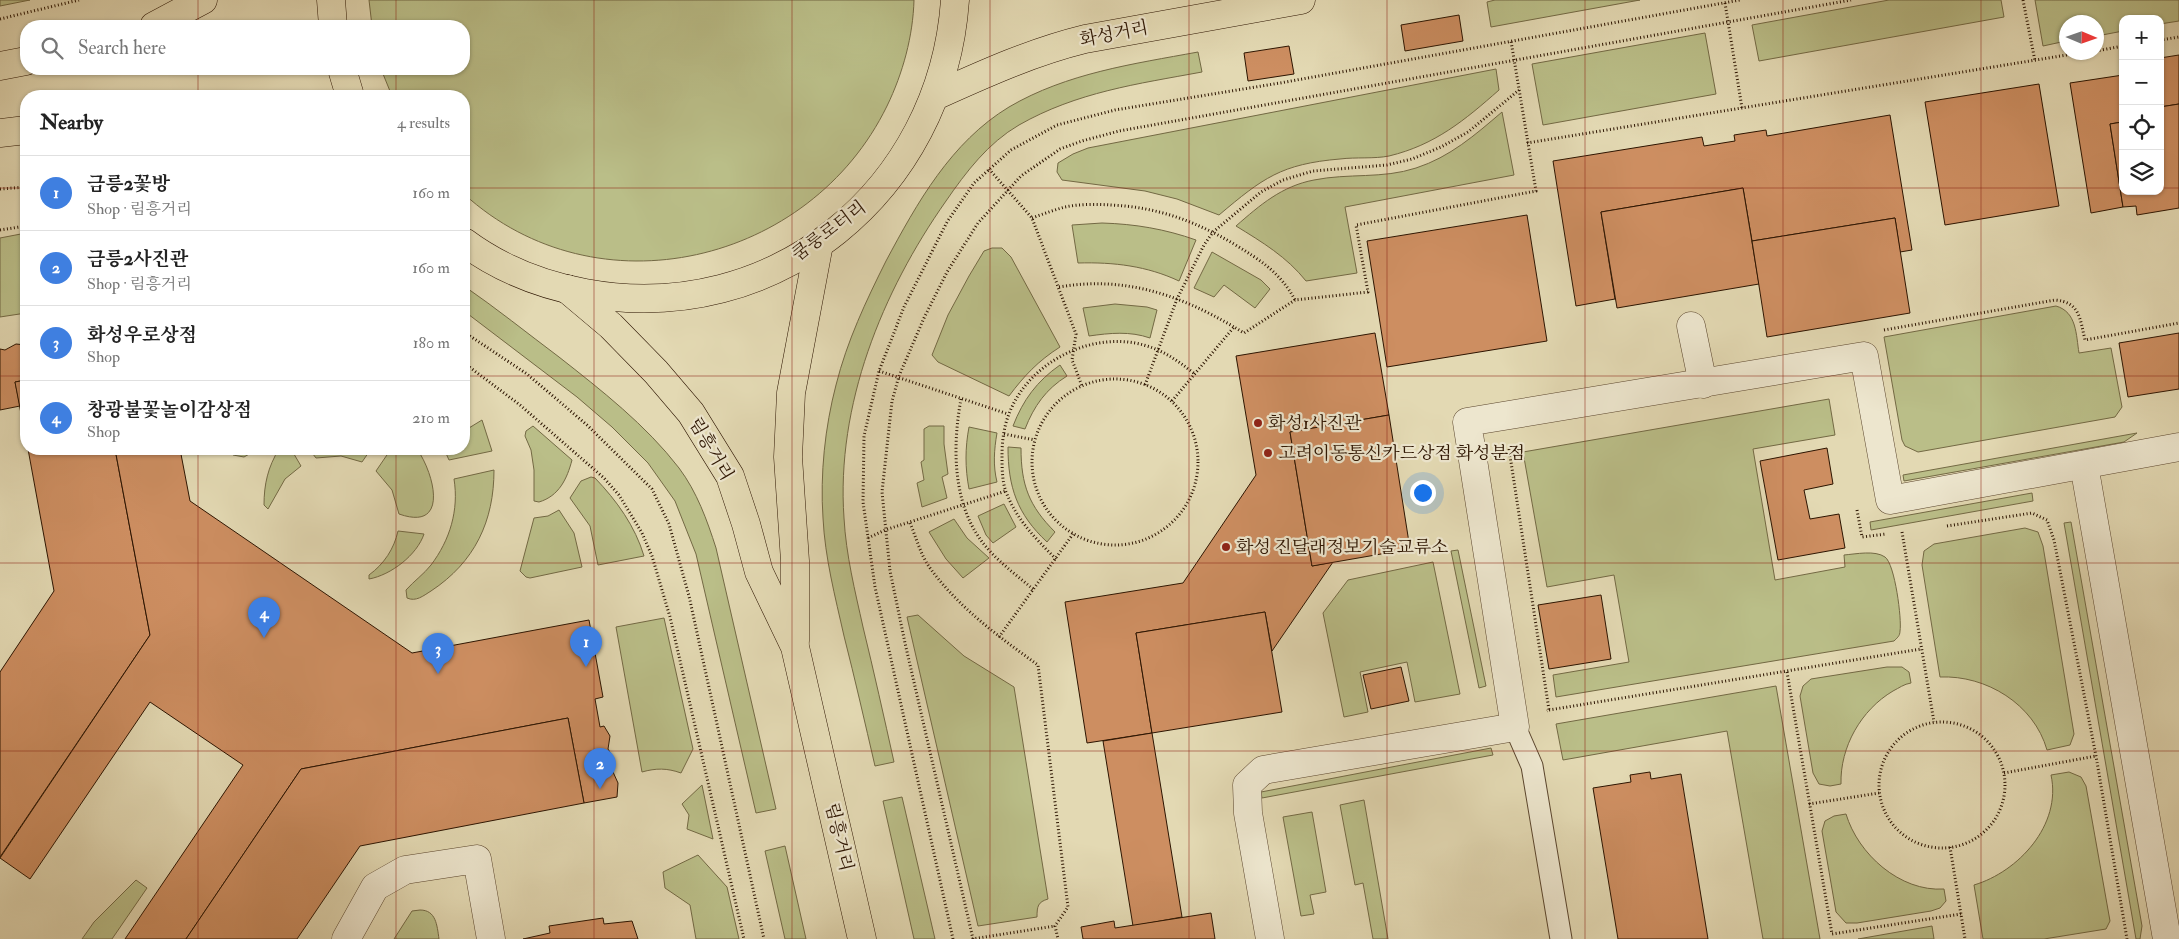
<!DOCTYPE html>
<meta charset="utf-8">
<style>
:root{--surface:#fff;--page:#f2f2f2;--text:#222;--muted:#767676;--line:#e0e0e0;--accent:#0b8043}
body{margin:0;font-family:"IM FELL Double Pica","Noto Serif KR",serif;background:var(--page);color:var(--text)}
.controls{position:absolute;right:15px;top:15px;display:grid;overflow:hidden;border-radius:10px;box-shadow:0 1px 4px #0004}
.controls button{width:45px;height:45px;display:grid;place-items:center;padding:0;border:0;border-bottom:1px solid var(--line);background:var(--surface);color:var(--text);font:25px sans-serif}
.compass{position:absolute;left:2059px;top:15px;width:45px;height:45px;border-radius:50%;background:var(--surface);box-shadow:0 1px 4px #0004;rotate:92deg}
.you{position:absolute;left:1422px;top:492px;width:18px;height:18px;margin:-12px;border:4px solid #fff;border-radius:50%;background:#1a73e8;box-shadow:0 0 0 8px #1a73e833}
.badge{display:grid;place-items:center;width:32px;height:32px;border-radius:50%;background:var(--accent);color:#fff;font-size:16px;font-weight:700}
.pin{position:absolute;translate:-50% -41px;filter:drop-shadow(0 1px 2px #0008)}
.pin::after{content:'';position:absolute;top:26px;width:18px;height:15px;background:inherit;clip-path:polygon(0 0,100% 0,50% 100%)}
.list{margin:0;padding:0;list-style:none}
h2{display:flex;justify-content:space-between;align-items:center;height:65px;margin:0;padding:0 20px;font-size:21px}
h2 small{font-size:16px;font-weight:400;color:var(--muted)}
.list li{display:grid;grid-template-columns:32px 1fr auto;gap:15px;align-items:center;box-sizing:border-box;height:75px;padding:0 20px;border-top:1px solid var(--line)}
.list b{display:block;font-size:19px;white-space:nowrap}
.list p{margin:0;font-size:16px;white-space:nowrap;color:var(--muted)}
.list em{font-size:16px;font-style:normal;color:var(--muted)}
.icon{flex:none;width:28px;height:28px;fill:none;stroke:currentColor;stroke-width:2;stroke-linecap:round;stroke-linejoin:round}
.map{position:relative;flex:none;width:2179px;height:939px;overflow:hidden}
.search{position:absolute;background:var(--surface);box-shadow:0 1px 4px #0004;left:20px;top:20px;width:450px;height:55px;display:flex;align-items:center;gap:12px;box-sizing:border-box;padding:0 18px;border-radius:20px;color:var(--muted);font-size:19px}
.panel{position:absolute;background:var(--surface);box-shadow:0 1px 4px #0004;left:20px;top:90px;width:450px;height:365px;border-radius:20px}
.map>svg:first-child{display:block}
</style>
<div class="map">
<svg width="2179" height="939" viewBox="0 0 2179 939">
<rect width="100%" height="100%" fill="#e3d9b3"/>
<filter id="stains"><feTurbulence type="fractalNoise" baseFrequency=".004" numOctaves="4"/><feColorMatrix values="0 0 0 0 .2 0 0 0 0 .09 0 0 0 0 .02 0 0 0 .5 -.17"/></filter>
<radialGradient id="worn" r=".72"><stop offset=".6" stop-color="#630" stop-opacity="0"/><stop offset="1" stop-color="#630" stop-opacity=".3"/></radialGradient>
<g fill="#babe88" stroke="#736944">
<polygon points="0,0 30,0 0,6"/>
<path d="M 369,0 L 914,0 C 913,36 903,73 887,106 C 810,264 597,315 464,194 L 464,96 L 392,96 L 381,69 L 464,69 L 464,26 L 372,26 Z"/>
<polygon points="1495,0 1640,0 1491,27 1487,2"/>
<polygon points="1889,0 2001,0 2004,17 1759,61 1752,25"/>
<polygon points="2035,0 2179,0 2179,21 2160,24 2160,19 2123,19 2123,31 2097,36 2096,22 2066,22 2066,41 2043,46"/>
<polygon points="1705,33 1716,94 1543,125 1532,64"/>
<path d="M 1198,52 L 1202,72 C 1137,84 1077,92 1019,125 C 988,143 966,172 946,201 C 882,292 836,405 844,518 C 846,555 855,591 863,627 C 874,672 884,717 894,762 L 875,766 C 865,723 855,679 844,636 C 835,596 825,558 823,518 C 820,474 825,427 836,385 C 847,341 866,301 886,261 C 917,203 951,142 1009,107 C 1067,73 1133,64 1198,52 Z"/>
<path d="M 1496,69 L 1499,90 C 1465,120 1435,145 1389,156 C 1374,159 1356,157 1340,159 C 1281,164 1263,178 1219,215 L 1177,199 L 1145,191 L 1062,180 L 1057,172 L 1058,163 L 1073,154 L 1088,148 Z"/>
<path d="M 1502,112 L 1514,175 L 1345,207 L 1357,273 L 1306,281 C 1287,257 1262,242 1236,226 C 1260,205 1282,186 1314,180 C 1348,173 1383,179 1416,168 C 1450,157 1475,135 1502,112 Z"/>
<path d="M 1102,223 C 1135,224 1165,229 1196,240 L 1179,281 C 1147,266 1114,262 1078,263 L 1072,225 Z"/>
<polygon points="26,233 26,313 0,317 0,238"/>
<path d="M 992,248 L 1002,248 L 1011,257 L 1060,347 C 1038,361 1024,376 1009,396 L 938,362 L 932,355 L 948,315 L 969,276 L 984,251 Z"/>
<polygon points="1212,252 1261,280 1270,289 1255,308 1224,285 1214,297 1194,288"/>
<path d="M 464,286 C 496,308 527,333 559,357 C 601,390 646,425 679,468 C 697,492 707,520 716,548 L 776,809 L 756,813 L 696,554 L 675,501 L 648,463 L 612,427 L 577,397 L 464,311 Z"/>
<path d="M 1115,304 L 1147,307 L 1157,310 L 1150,338 C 1130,331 1110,333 1089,336 L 1083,308 Z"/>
<path d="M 2056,306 C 2077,312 2076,335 2079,353 L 2111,348 L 2122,407 L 2115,417 L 1918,452 L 1905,446 L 1902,440 L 1884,337 Z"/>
<path d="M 1060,365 L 1067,376 C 1046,389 1034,406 1025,429 L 1013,426 C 1023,400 1037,381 1060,365 Z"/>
<path d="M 1829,399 L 1835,435 L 1753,449 L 1775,580 L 1845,567 L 1844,555 C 1856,554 1875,550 1885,557 C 1895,564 1902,620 1900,631 C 1900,636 1897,638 1894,641 L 1556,697 L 1553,675 L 1629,662 L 1614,575 L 1547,587 L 1523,452 Z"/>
<polygon points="482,420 492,451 449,460 444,449 464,449 464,431"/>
<path d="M 533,426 L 572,460 C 567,479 559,496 539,502 L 534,501 L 534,470 L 531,450 L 525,436 L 526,431 Z"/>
<polygon points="929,426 944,426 944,444 948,474 942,477 947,498 922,507 917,483 924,480 921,462 924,460 924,429"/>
<path d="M 969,427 L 997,433 C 994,450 993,466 997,482 L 969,489 C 965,468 965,448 969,427 Z"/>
<polygon points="2137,433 2124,442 1904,481 1903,475"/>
<path d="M 1008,447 L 1021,448 C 1021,485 1029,506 1055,532 L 1047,542 C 1017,514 1008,487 1008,447 Z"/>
<polygon points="231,449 253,449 251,453 244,457 233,455"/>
<path d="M 279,449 L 291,449 L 301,466 L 285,479 L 268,509 L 264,505 C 264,484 268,467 279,449 Z"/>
<polygon points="309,449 371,449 362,462 341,456 316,458"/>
<path d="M 391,449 L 417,449 C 434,473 450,532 399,514 L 392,490 L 376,471 Z"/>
<path d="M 494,470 C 494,521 475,562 431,591 C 423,596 416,602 407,598 L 406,590 C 414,581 424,574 431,565 C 450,540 459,510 454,479 Z"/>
<path d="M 591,477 L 595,478 C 617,501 635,526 644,556 L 598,565 L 590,526 L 570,498 L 581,481 Z"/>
<polygon points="2032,493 2033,501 1871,530 1870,522"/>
<polygon points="1004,504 1016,527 993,543 986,535 978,516"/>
<polygon points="559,510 574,533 582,567 530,578 526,577 520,571 534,518 548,516"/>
<polygon points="954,519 967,538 989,558 963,578 946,559 929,532"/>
<polygon points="2071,522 2142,926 2140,939 2136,939 2064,523"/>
<path d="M 2025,528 L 2038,532 L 2043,546 L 2074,734 L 2070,745 L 2047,750 C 2034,704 1986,675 1940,677 L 1922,565 L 1924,551 L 1934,544 Z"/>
<path d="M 398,531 L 424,534 C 417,555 391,575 369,579 L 369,575 C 384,564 394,549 398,531 Z"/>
<polygon points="1458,550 1486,686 1479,688 1451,551"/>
<polygon points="1433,562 1460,694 1415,702 1407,662 1360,672 1368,712 1344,717 1323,613 1348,580"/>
<path d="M 918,615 L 964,656 L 1014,687 L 1048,899 C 1038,902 1037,906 1037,917 L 978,926 L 907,617 Z"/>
<path d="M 664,618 L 693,749 L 681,773 C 667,768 656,768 642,772 L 616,627 Z"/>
<path d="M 1887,667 L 1902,667 L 1909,672 L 1911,683 C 1904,684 1899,688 1893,691 C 1861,710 1840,747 1841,784 L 1830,786 L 1819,784 L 1813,773 L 1800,696 L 1803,686 L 1811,679 Z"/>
<polygon points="1776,686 1820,939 1763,939 1727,731 1563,760 1556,724"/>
<polygon points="1491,748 1493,755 1262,798 1261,792"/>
<path d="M 2069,772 L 2081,777 L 2086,786 L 2110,921 L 2106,929 L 2044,939 L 1983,939 L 1974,885 C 2018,872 2062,825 2051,775 Z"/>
<polygon points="702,785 713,839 687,829 689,815 682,804"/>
<polygon points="902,797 935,939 914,939 883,801"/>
<polygon points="1364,800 1388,939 1373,939 1363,883 1355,885 1340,805"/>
<polygon points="1312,812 1326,892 1310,895 1314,914 1301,916 1283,817"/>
<path d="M 1846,814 C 1858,854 1900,892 1944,889 L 1946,901 L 1940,908 L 1931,911 L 1857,923 L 1846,923 L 1836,912 L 1822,831 L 1825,821 L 1834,816 Z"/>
<polygon points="785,846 806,939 785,939 765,851"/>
<polygon points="698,855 727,887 739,939 696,939 690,905 665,888 663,872"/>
<polygon points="136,880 147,888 112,939 82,939 94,922"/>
<path d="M 420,910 C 436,910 437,925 439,939 L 394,939 L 412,911 Z"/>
<polygon points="1932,926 1934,939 1858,939"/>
</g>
<g fill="#cd8e61" stroke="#2c1400">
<polygon points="1459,15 1463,41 1405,51 1401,25"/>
<polygon points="1289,46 1294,74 1248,81 1244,53"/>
<polygon points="2179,55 2179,104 2160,107 2160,58"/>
<polygon points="2123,75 2123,114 2120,114 2122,122 2110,124 2123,207 2091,213 2070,83"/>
<polygon points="2039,84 2059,206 1945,225 1925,102"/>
<polygon points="2179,104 2179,208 2137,215 2136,206 2123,207 2110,124 2122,122 2120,114 2123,114 2123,191 2160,191 2160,107"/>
<polygon points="1890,115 1912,250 1900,252 1895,218 1752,241 1743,188 1601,212 1615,299 1576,306 1553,161 1702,137 1704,146 1735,141 1734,135 1766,130 1767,136"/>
<polygon points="1743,188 1759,284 1617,308 1601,212"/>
<polygon points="1527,215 1547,341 1387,367 1367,241"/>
<polygon points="1895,218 1910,313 1767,337 1752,241"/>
<polygon points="1375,333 1389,415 1290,432 1312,566 1333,562 1272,651 1265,612 1136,633 1152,733 1087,743 1065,602 1183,583 1256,475 1236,356"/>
<polygon points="2179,333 2179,389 2128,397 2119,343"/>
<polygon points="16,344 26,345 26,380 15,382 20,406 0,410 0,349 5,350"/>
<polygon points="26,380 26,440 15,382"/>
<polygon points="1389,415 1410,549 1312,566 1290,432"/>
<polygon points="1827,448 1833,484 1804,490 1810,519 1839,514 1845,548 1778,560 1760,461"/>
<polygon points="28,449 115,449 150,635 0,857 0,672 54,591"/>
<polygon points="115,449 180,449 190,501 412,653 589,620 603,697 595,699 600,727 604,726 610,736 608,749 614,759 613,772 618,783 617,797 584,803 568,718 301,769 186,939 125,939 243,765 150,702 30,879 0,858 150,635"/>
<polygon points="1601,595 1611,659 1549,669 1538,605"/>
<polygon points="1265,612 1282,712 1152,733 1136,633"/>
<polygon points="1401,667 1409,701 1371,709 1363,675"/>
<polygon points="568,718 584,803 360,846 297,939 186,939 301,769"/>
<polygon points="1152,733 1182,917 1133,926 1103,741"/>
<polygon points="1650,772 1651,779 1681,774 1708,939 1618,939 1593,788 1631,782 1630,775"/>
<polygon points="1211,913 1215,939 1083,939 1081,927 1114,921 1115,928"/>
<polygon points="603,918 604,924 632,921 638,939 523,939 550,933 549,926"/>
</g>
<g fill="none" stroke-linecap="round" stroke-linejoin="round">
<g stroke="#5a452d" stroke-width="23">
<polyline id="lane" points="1515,727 1532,766 1561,939"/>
</g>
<g stroke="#5a452d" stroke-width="29">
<g id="street">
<polyline points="1691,326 1703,384"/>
<polyline points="2084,465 2167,939"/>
<polyline points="346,939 375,887 405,870 477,859 491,939"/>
<polyline points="1270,939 1248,813 1247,785 1263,770 1515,727 1467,422 1864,356 1890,500 2179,447"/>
</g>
</g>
<g stroke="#2c1400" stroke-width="29">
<g id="primary">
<path d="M 935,96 C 984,74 1032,52 1085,39 L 1301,0"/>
<polyline points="567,289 611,326 656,372 691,413 730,476 746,524 759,572 795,647 862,939"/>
<polyline points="795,641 795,561 788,457 791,393 819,244"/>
</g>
</g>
<g stroke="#2c1400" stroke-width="29">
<g id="highway">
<polyline points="331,0 333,26"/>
<polyline points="154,26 203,0"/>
<polyline points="0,66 26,61"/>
<polyline points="342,69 350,96"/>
<polyline points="0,133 26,130"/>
<path d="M 464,242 C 499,268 542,285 585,293 C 775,328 942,190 955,0"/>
</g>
</g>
<g stroke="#2c1400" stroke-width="3" stroke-dasharray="1 2.5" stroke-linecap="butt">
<polyline points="2023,0 2035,61"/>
<polyline points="1725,3 1742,108"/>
<polyline points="0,19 79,0"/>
<polyline points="2160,40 2179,37"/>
<polyline points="2096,51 2123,46"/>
<polyline points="1527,143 2085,52"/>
<polyline points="989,169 1032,218 1076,334 1072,360 1082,386"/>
<polyline points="0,189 26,187"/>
<path d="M 1032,218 C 1043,214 1054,210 1065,207 C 1079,204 1096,204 1111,205 C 1157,207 1195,221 1234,244 C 1260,260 1280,272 1295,300"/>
<polyline points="0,230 26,226"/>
<path d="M 1059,287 C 1124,276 1178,294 1234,327"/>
<path d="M 1884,330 L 2055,300 C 2080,302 2080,319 2085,340 L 2179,323"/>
<polyline points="464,332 527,374 587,425 652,489 669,524 689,596 764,939"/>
<polyline points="464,363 520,405 604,478 619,495 642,533 652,556 670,617 744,939"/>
<polyline points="879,371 1008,414"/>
<circle cx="1115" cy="462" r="83"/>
<polyline points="1145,385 1177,299 1204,245 1213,232 1261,192 1283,180 1313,171 1387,165 1412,159 1441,147 1468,132 1519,90"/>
<path d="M 961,399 C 952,448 952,509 988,549 C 1001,564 1019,577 1034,590"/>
<polyline points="1172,401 1234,327 1244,333 1295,300 1368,292 1356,225 1536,191 1511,41"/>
<polyline points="1004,434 1035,440"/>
<polyline points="1509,449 1549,710 1547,711"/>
<polyline points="1857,510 1862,537 1886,534"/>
<path d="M 910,523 C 916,537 921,556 930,568 C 958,607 999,637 1038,665 L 1068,907 L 1055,926 L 1058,939"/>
<polyline points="1947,526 2032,513 2047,520 2054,540 2096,756 2127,939"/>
<polyline points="1902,532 1934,722"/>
<polyline points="868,538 885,530 1006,491"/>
<path d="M 1056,559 C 1035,538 1017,520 1006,492 C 1002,481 1002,467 1002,455 C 1002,442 1004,426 1009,414 C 1027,365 1085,334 1135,343 C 1161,348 1175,359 1195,374"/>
<polyline points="999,637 1073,534"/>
<polyline points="1787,672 1832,934 1961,914"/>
<polyline points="1549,710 1921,649"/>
<circle cx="1942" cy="785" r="63"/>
<polyline points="2004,773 2096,756"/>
<polyline points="1809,804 1879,793"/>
<polyline points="1950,847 1965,939"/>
<polyline points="953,939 875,587 863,502 864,436 879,371 904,307 947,222 974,183 1011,150 1057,125 1115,110 1280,83 1740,0"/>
<polyline points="972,939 1055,926"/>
<polyline points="973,939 905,643 890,571 882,492 892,401 899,376 924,318 947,272 978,223 1021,176 1060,149 1082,141 1119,131 1851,0"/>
</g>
<use href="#lane" stroke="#ede6ce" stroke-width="21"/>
<use href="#street" stroke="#ede6ce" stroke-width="28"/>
<use href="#primary" stroke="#e3d9b3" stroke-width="28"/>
<use href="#highway" stroke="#e3d9b3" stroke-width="28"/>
</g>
<path fill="none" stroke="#8f2418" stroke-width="1" stroke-opacity="0.55" d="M 198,0 L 198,26M 396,0 L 396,26M 594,0 L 594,939M 792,0 L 792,939M 990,0 L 990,939M 1189,0 L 1189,939M 1387,0 L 1387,939M 1585,0 L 1585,939M 1783,0 L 1783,939M 1981,0 L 1981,939M 198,69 L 198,96M 396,69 L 396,96M 0,188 L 26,188M 464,188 L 2123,188M 2160,188 L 2179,188M 0,376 L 26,376M 464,376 L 2179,376M 198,449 L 198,939M 396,449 L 396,939M 0,563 L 2179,563M 0,751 L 2179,751"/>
<g fill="#8f2418" stroke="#ede6ce" stroke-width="2">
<circle cx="1258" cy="423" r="5"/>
<circle cx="1268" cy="453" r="5"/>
<circle cx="1226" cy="547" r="5"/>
</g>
<g text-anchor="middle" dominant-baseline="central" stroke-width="4.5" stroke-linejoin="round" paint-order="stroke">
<g font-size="18" fill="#2c1400" stroke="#ede6ce">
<text transform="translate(1114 34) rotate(-11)">화성거리</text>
<text transform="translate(829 231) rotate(-37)">쿰룽로터리</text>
<text transform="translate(711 449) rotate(60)">림흥거리</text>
<text transform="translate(839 837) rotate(77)">림흥거리</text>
</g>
<g font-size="18" fill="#2c1400" stroke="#ede6ce" text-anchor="start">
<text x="1268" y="423">화성1사진관</text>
<text x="1278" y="453">고려이동통신카드상점 화성분점</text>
<text x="1236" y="547">화성 진달래정보기술교류소</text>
</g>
</g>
<rect width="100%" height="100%" filter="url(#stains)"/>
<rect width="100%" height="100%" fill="url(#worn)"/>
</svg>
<div class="controls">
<button>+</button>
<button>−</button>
<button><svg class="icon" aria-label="locate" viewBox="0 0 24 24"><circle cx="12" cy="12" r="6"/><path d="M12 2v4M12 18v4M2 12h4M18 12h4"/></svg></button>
<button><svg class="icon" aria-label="layers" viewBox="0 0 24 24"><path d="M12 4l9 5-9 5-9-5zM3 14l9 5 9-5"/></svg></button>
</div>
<svg class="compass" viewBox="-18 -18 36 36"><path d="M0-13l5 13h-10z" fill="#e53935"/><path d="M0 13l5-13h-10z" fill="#767676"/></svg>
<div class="you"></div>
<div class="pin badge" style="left:586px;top:667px;background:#3f7fe0">1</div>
<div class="pin badge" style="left:600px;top:789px;background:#3f7fe0">2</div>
<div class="pin badge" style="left:438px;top:674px;background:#3f7fe0">3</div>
<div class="pin badge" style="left:264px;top:638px;background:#3f7fe0">4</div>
<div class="search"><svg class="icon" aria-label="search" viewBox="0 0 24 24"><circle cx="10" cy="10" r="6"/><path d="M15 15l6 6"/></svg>Search here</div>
<section class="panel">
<h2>Nearby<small>4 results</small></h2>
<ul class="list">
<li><span class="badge" style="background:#3f7fe0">1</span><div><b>금릉2꽃방</b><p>Shop · 림흥거리</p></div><em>160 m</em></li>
<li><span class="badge" style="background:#3f7fe0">2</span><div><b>금릉2사진관</b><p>Shop · 림흥거리</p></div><em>160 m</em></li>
<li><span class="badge" style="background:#3f7fe0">3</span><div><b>화성우로상점</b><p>Shop</p></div><em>180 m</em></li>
<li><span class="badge" style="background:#3f7fe0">4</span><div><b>창광불꽃놀이감상점</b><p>Shop</p></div><em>210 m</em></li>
</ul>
</section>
</div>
